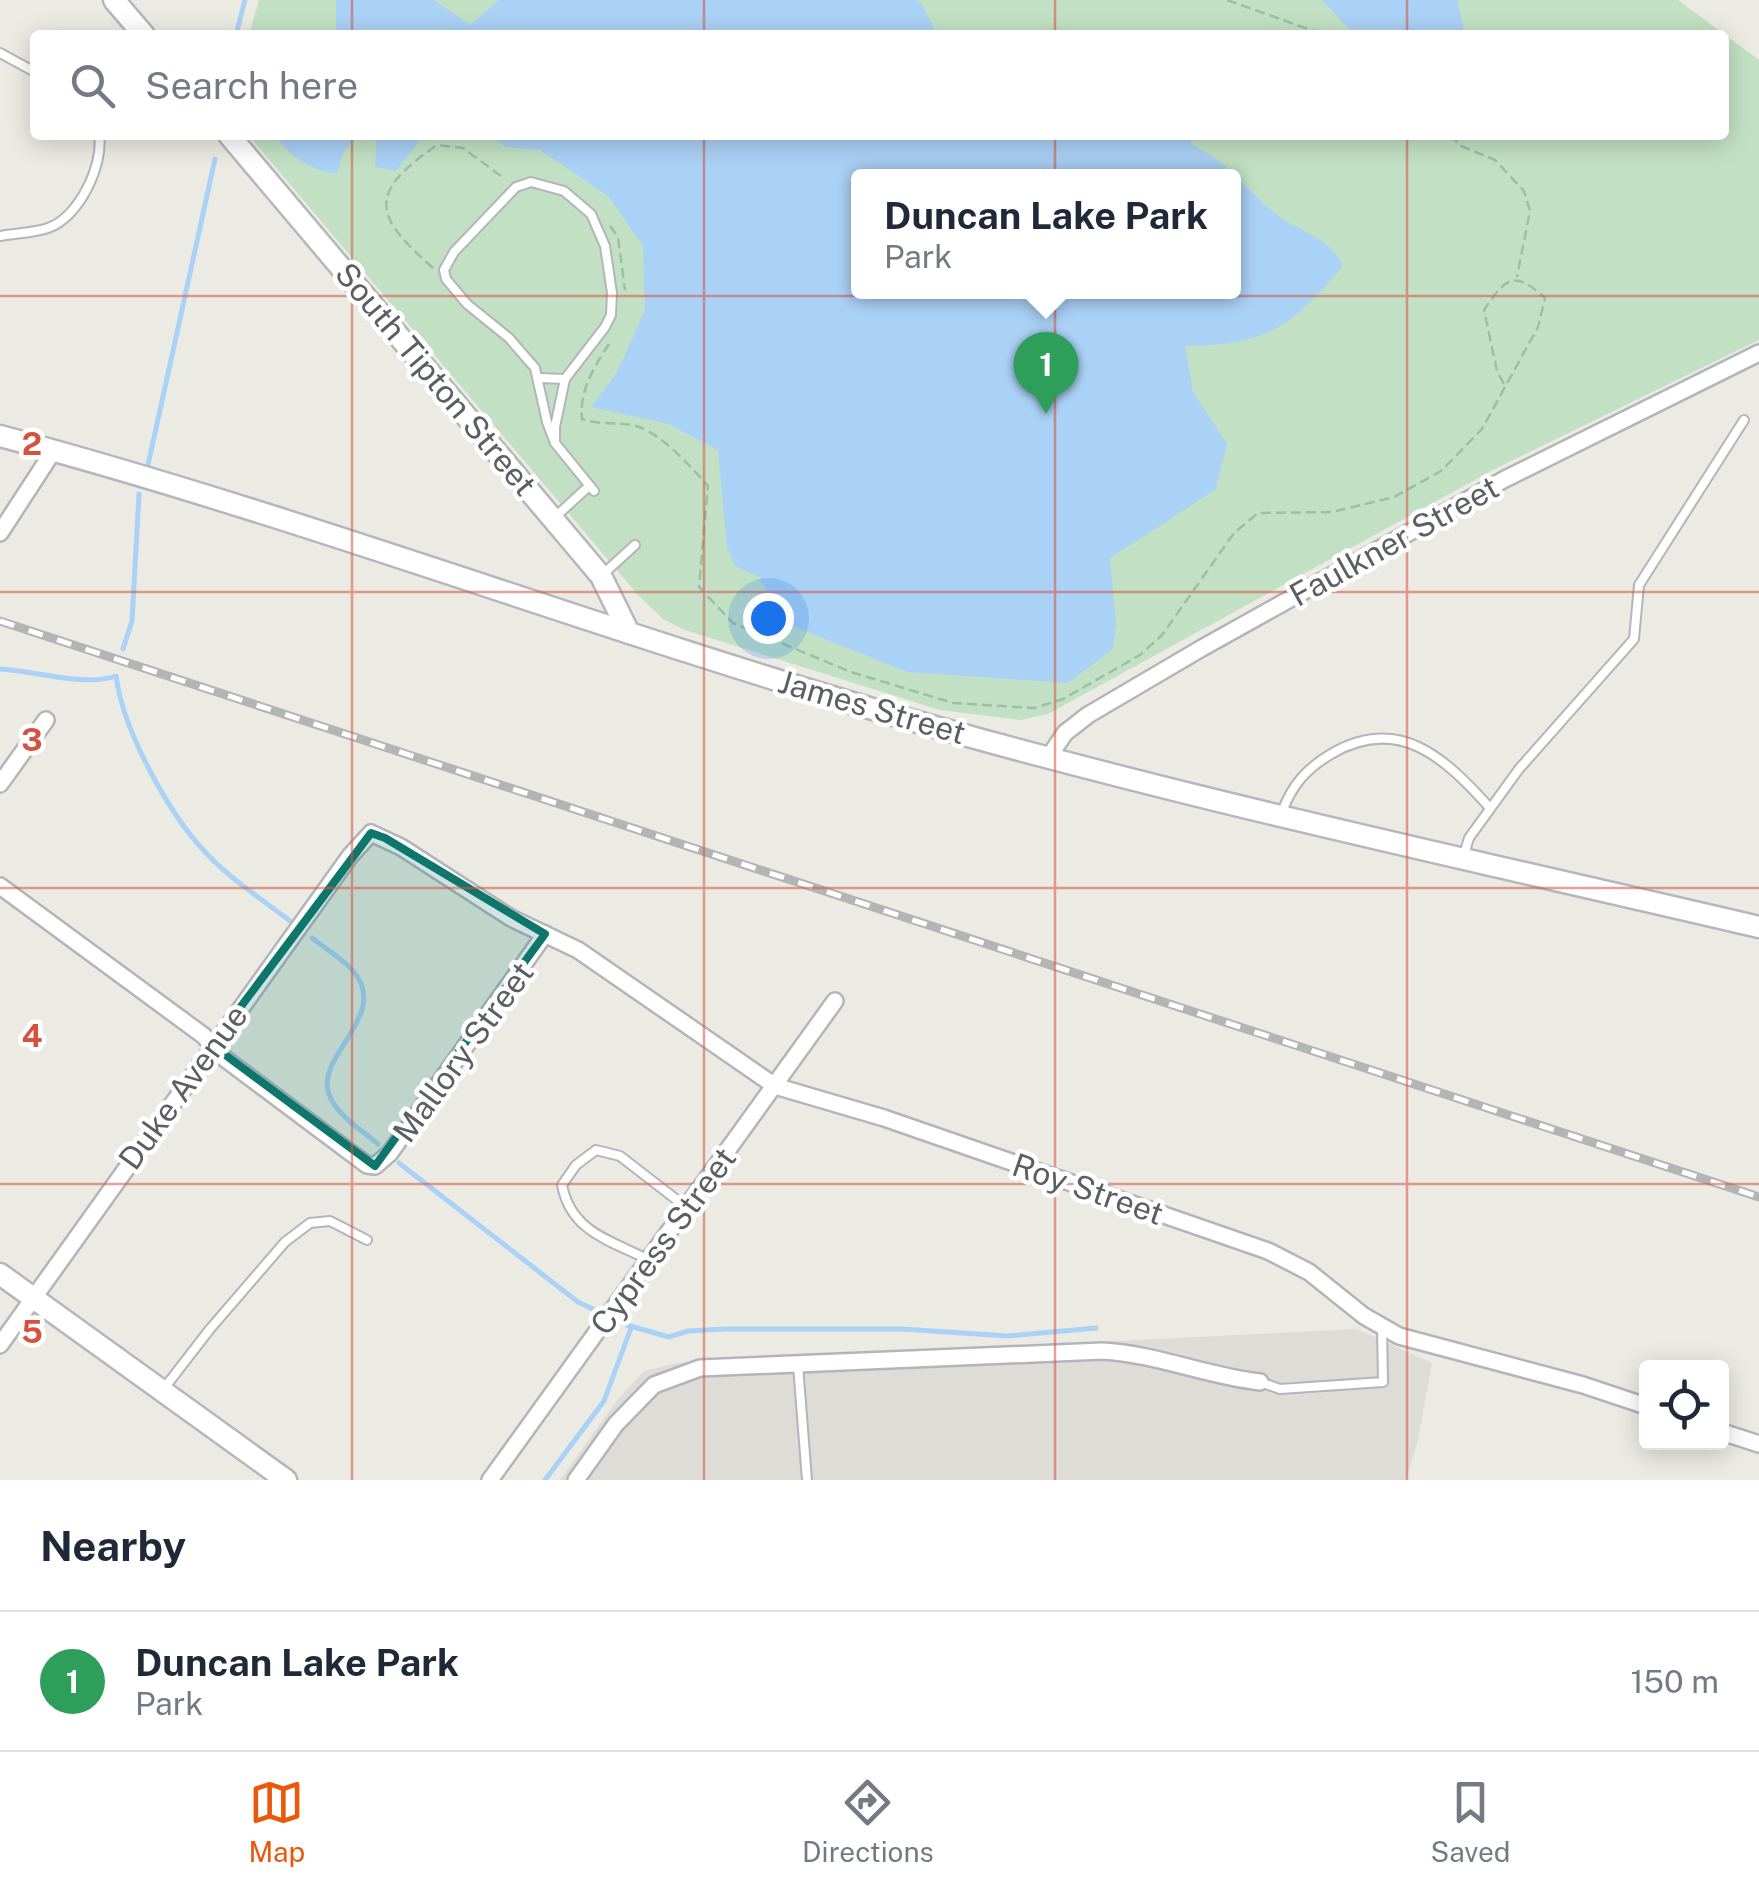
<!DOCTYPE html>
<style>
:root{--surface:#fff;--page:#f6f6f7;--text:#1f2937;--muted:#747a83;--line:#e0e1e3;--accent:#ea580c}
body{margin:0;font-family:"Public Sans",sans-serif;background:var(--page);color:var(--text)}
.controls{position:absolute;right:30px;bottom:30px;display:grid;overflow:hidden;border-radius:10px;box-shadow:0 5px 25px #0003}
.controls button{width:90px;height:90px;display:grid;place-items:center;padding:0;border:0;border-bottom:2px solid var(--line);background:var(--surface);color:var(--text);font:50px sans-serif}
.you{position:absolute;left:768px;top:618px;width:35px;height:35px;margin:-25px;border:8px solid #fff;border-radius:50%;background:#1a73e8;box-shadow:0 0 0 15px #1a73e833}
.badge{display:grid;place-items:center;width:65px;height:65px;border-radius:50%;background:var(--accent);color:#fff;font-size:32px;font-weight:700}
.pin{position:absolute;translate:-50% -82px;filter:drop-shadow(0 2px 5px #0008)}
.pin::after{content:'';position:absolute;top:52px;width:35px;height:30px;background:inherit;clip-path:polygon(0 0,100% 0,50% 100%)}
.popup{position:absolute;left:851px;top:169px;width:390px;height:130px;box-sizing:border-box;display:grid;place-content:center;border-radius:10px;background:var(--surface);filter:drop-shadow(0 2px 8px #0005);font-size:32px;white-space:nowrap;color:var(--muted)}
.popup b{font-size:38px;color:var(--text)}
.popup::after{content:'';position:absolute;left:50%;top:100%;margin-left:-20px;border:20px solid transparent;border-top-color:var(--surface)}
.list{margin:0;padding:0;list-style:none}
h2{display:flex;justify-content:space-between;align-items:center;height:130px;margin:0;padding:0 40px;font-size:42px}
h2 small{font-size:32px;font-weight:400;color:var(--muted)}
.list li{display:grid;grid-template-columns:65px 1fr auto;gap:30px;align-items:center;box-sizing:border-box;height:140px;padding:0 40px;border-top:2px solid var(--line)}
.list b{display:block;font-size:38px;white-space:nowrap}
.list p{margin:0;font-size:32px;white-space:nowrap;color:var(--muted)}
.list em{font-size:32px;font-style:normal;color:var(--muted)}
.icon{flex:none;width:55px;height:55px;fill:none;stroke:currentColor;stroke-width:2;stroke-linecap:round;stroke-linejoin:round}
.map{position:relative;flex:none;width:1759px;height:1480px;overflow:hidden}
.search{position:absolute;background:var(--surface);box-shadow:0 5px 25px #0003;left:30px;right:30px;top:30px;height:110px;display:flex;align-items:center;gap:25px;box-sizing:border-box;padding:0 35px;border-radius:10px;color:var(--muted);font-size:38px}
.sheet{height:270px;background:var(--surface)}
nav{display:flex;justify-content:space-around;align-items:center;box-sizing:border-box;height:140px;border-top:2px solid var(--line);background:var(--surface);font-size:28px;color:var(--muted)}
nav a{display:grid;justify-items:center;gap:5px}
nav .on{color:var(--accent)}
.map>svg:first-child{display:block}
</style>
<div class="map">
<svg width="1759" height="1480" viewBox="0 0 1759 1480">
<rect width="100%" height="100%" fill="#ecebe3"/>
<polygon fill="#dedcd7" points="1357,1329 1432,1363 1418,1440 1406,1480 560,1480 618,1399 644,1371 677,1363"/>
<path fill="#c2e1c4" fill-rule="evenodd" d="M 259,0 L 1678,0 L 1759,60 L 1759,340 L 1493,470 L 1048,714 L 1021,720 L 940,710 L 685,630 L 663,619 L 637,594 L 248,135 L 1724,135 L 1724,35 L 249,35 ZM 858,176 L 1234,176 L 1234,292 L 858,292 Z"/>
<g fill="#aad1f6" fill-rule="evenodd">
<polygon points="336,0 434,0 470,25 499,0 916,0 922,4 937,35 336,35"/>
<polygon points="1322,0 1457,0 1465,35 1355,35"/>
<path d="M 275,135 L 424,135 L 396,171 L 375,167 L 377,138 L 359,136 L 344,151 L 337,173 C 311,171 289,156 275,135 Z"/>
<path d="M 490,135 L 1192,135 L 1191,144 C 1230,163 1239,183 1270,209 C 1294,231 1329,235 1343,266 C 1290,328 1268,345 1185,346 L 1193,392 L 1227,444 L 1215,490 L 1110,558 L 1116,624 L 1113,649 L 1068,683 L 907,672 L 785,623 L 759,577 L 735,566 L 727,547 L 718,450 L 669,424 L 591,407 L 616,374 L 645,310 L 643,246 L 608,196 L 540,150 L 505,147 ZM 858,176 L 1234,176 L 1234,292 L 858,292 Z"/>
</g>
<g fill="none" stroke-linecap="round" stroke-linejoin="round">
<g stroke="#aad1f6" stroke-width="5">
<polyline points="236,35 245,0"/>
<polyline points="148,465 215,159"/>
<polyline points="123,649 132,621 139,494"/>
<path d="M 0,669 C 35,671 85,687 116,676 C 123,730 168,813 206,853 C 230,879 262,899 290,921"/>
<path d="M 312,938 C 326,949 343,959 354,972 C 390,1016 315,1055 329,1094 C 335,1114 363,1131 378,1144"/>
<polyline points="399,1163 578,1302 595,1310"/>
<polyline points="627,1325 669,1337 688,1331 724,1329 902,1329 1008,1336 1096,1328"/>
<polyline points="545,1480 604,1401 631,1328"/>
</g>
<g stroke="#b4b5b9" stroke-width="12">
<g id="lane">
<polyline points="0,53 35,72"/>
<path d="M 0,236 C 15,233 34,233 48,228 C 79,218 104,164 99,135"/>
<polyline points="539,378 565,379"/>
<polyline points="555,443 555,427 565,379 605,327 611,315 612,293 605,246 591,214 564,191 531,182 516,187 454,252 444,270 446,279 467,304 509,338 535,368 547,422 555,443 594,491"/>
<polyline points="553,519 589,486"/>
<polyline points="601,576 635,545"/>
<path d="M 1282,812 C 1292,785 1306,769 1331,754 C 1399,714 1445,758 1490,808"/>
<polyline points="1463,858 1469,838 1519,769 1634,639 1639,585 1744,420"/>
<path d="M 649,1260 C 610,1240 571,1232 562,1185 L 576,1165 L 596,1150 L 620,1156 L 686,1207"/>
<polyline points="798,1365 807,1480"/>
<polyline points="1260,1382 1280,1389 1383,1382 1382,1328"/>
<polyline points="162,1391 210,1329 285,1242 310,1223 330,1221 367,1240"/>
</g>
</g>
<g stroke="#b4b5b9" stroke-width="20">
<g id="street">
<polyline points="0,533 54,450"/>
<polyline points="1048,758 1065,733 1088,715 1202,648 1505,479 1759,353"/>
<polyline points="0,784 46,720"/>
<polyline points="0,886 204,1036 220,1055 367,1165 375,1166 390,1153 545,934"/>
<polyline points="0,1345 350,856 371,833 401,847 511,918 578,950 775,1086 884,1118 1268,1251 1309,1272 1364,1316 1399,1336 1583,1385 1646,1406"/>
<polyline points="1722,1432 1759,1444"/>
<polyline points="490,1480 835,1001"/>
<path d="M 576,1480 L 616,1424 L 654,1385 L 700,1368 L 1102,1351 C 1157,1354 1206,1376 1260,1382"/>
</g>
</g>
<g stroke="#b5b7bc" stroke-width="25">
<g id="secondary">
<polyline points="114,0 144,35"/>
<polyline points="229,135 601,576 629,633"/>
<path d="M 0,436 C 296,515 583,624 876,710 C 1167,795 1464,858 1759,927"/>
<polyline points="0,1274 286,1480"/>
</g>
</g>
<g stroke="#9bbfa7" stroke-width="2.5" stroke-dasharray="10 5" stroke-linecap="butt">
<polyline points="1227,0 1325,35"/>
<polyline points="1450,135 1461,146 1495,160 1524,191 1530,211 1517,277"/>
<polyline points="610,226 618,237 625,290"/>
<path d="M 433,268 C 374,216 366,194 437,145 L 463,148 L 505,179"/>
<path d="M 609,344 C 594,367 579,391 582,419 C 602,426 623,421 639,427 C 664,436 691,467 708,486 L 699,587 L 733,623 L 851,672 L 953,703 L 1034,708 L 1063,699 L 1140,655 L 1162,635 L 1234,533 L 1258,513 L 1332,512 L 1394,497 L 1441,471 L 1482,429 L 1538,327 L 1545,298 C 1513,269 1506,278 1484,310 L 1497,371 L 1505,386"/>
</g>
<use href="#lane" stroke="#fff" stroke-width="8"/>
<use href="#street" stroke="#fff" stroke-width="15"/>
<use href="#secondary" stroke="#fff" stroke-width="20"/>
<g stroke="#b3b4b4" stroke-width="9">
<polyline id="rail" points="0,621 1759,1197"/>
</g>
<use href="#rail" stroke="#fff" stroke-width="5" stroke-dasharray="15" stroke-linecap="butt"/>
</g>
<path fill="#0f766e" fill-opacity="0.2" stroke="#0f766e" stroke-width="8" stroke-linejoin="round" d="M 371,833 L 385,838 L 545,934 L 375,1166 L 212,1045 Z"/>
<path fill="none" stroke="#d6523f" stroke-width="2.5" stroke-opacity="0.55" d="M 352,0 L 352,35M 704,0 L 704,35M 1055,0 L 1055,35M 1407,0 L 1407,35M 352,135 L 352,1480M 704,135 L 704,1480M 1055,135 L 1055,1480M 1407,135 L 1407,1480M 0,296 L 1759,296M 0,592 L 1759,592M 0,888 L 1759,888M 0,1184 L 1759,1184"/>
<g text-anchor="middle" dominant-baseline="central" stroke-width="9" stroke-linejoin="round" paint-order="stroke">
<g font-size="32" fill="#5b5e62" stroke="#fff">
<text transform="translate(436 379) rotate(50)">South Tipton Street</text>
<text transform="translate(1394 541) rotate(-29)">Faulkner Street</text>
<text transform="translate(872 707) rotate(16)">James Street</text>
<text transform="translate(463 1052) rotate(-54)">Mallory Street</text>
<text transform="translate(183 1087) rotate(-54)">Duke Avenue</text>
<text transform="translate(1088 1189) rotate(19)">Roy Street</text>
<text transform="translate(663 1241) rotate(-54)">Cypress Street</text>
</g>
</g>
<g font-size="32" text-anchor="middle" font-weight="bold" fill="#d6523f" stroke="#fff" stroke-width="9" stroke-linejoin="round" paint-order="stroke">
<text x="32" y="455">2</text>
<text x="32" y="751">3</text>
<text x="32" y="1047">4</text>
<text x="32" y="1343">5</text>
</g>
</svg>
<div class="controls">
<button><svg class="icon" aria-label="locate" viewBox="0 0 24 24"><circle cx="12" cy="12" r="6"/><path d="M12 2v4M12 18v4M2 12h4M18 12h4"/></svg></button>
</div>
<div class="you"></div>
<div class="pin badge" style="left:1046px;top:414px;background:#2e9e5b">1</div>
<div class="popup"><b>Duncan Lake Park</b>Park</div>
<div class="search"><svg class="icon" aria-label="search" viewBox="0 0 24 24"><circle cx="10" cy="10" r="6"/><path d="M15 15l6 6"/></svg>Search here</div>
</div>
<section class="sheet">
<h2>Nearby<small></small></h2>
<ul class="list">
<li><span class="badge" style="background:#2e9e5b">1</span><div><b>Duncan Lake Park</b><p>Park</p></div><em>150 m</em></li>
</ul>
</section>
<nav>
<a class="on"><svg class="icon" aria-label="map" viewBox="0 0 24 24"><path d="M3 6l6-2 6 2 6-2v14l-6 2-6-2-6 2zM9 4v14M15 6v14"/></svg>Map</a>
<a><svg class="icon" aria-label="directions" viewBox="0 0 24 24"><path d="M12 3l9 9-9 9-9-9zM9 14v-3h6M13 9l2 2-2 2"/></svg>Directions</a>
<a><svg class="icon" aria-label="saved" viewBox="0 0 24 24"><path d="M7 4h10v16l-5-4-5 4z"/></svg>Saved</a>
</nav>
